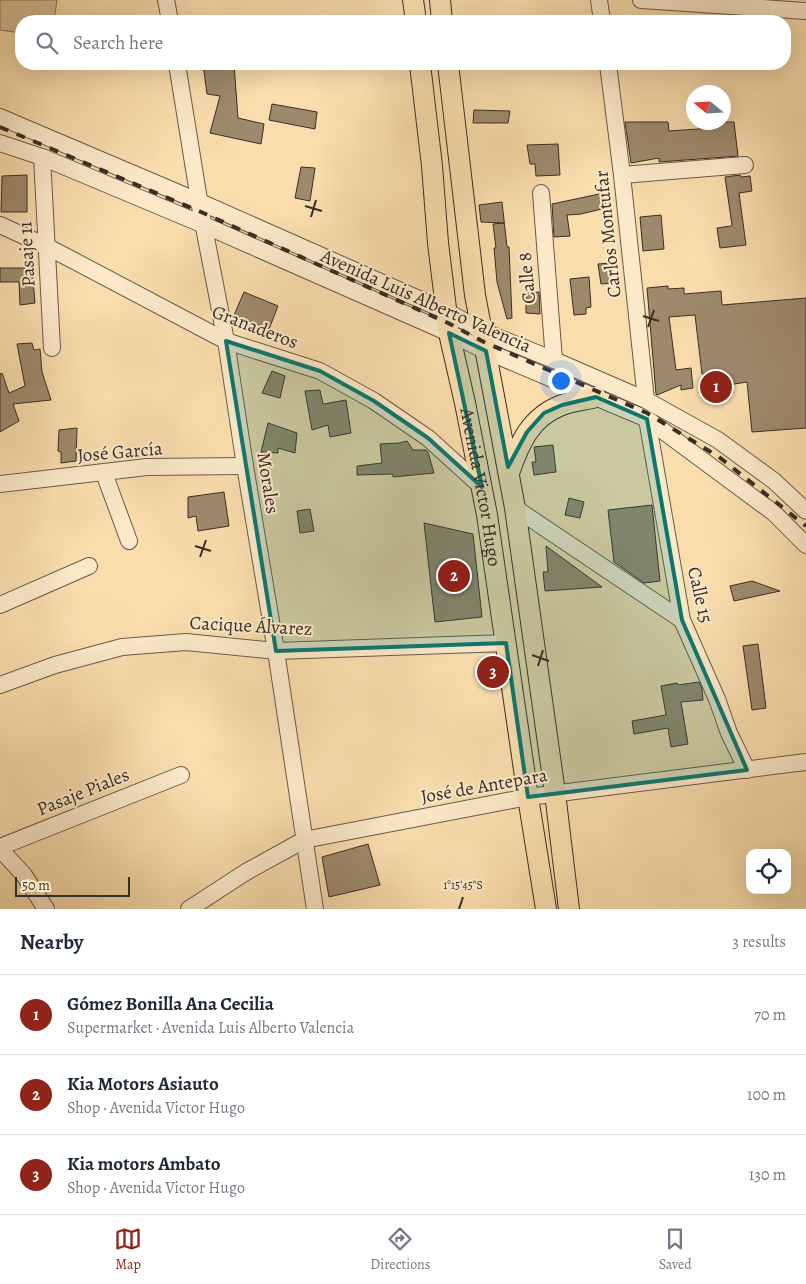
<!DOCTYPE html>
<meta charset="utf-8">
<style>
:root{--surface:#fff;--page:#f2f2f3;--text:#1f2937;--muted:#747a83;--line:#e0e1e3;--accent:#8f2418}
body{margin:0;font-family:Alegreya,serif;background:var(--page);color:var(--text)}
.controls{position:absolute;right:15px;bottom:15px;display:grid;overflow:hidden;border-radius:10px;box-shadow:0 5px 20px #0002}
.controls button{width:45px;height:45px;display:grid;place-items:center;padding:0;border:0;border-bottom:1px solid var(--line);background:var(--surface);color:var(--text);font:25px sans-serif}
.compass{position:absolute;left:686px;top:85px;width:45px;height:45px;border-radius:50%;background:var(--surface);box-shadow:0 5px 20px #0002;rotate:288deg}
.scale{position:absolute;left:15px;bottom:12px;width:115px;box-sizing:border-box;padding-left:5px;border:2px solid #392e25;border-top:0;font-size:14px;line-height:18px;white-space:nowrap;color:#392e25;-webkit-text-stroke:4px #fbe9ca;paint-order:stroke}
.you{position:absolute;left:560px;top:380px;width:18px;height:18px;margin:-12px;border:4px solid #fff;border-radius:50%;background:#1a73e8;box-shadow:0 0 0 8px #1a73e833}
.badge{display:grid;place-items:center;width:32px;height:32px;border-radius:50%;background:var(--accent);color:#fff;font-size:16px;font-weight:700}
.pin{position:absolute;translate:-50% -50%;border:2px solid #fff;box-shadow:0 1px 5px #0006}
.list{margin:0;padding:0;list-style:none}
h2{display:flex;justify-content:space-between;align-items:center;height:65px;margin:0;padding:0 20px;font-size:21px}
h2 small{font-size:16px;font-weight:400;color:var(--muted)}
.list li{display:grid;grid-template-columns:32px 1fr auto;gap:15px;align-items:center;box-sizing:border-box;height:80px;padding:0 20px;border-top:1px solid var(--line)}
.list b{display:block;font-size:19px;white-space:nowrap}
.list p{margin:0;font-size:16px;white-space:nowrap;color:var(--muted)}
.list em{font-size:16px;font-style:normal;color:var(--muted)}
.icon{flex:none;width:28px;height:28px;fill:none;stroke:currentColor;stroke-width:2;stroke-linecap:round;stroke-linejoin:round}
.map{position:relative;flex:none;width:806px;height:909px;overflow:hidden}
.search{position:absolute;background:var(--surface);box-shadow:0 5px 20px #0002;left:15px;right:15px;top:15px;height:55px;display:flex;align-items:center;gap:12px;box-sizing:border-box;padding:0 18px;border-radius:20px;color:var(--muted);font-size:19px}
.sheet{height:305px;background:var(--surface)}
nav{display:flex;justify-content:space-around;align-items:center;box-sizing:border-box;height:70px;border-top:1px solid var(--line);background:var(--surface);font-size:14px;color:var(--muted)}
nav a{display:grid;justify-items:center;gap:2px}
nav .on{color:var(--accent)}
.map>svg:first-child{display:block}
</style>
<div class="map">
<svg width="806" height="909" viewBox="0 0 806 909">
<rect width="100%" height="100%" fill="#f9ddad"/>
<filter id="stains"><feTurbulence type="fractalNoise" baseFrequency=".004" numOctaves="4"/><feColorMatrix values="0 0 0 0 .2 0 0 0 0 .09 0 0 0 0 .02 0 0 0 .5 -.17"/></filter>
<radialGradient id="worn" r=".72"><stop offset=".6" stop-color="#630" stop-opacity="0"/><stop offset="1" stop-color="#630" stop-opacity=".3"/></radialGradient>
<polygon fill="#d8bf96" stroke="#88765e" points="0,0 57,0 54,21 21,21 21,33 0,30"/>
<g fill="#9d896c" stroke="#392e25">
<polygon points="203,64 234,64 238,118 264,124 261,144 210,133 220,96 207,94"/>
<polygon points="272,104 317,112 315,129 269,120"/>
<polygon points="474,110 510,111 508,123 473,123"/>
<polygon points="625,122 668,122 669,131 712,128 711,122 734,122 738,156 659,162 659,158 631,163"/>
<polygon points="558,144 560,175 536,176 535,164 530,164 527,145"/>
<polygon points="301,167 315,168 310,201 295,198"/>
<polygon points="27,175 27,212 1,212 2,176"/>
<polygon points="740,175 741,177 750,176 752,191 739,193 746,245 720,248 717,228 731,226 732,225 725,177"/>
<polygon points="604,193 606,208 581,214 567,215 570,236 554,237 552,204"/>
<polygon points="502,202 507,247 509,247 512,318 507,319 497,282 494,248 496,248 493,224 504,223 481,222 479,205"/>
<polygon points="661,215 664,249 643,251 640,217"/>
<polygon points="611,263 614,283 601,284 598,264"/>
<polygon points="0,268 32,268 35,303 20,305 19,282 0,282"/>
<polygon points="589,277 591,307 586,308 586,314 574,315 570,279"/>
<polygon points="668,286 668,289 684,288 684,294 721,291 722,305 806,298 806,428 752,432 747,382 722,386 720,373 702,374 695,315 669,317 676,370 691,368 693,388 681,390 681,385 657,395 656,394 647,288"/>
<polygon points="244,292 278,306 269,329 234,315"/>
<polygon points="539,292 540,314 526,313 526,293"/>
<polygon points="32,343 34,350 40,349 42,372 51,400 13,404 19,421 0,432 0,374 2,373 9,393 25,386 17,344"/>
<polygon points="272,371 285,376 280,398 262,393"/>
<polygon points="320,390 323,404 346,400 351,433 330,437 328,425 312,430 305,391"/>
<polygon points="268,423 297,433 295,453 278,448 278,453 261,452"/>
<polygon points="77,428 76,461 61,463 61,452 58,451 59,430"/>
<polygon points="407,441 413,450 426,450 428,452 434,473 393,477 393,474 357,475 357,466 382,463 380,444 399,443"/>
<polygon points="553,445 556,472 534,475 532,462 536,462 534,447"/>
<polygon points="224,492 229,526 198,531 196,516 188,518 188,497"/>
<polygon points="569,498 584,502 580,518 565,515"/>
<polygon points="652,505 660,581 644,583 614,562 608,510"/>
<polygon points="310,509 314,531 300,533 297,511"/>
<polygon points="424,523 473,534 482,617 435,622"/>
<polygon points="546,546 602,587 545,591 543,572 548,572"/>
<polygon points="752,581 780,591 734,601 730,586"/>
<polygon points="758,644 766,708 752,710 743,646"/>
<polygon points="699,682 702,689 703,700 681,702 688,744 671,747 668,728 634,734 632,721 666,715 661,686 677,683 678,685"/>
<polygon points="368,844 380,885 329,897 322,857"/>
</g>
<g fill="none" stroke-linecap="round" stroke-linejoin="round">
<g stroke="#695a47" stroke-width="18">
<g id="minor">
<polyline points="166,0 170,21"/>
<polyline points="599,0 602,21"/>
<polyline points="641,0 806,11"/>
<polyline points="177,64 201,212 226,341 245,466 276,651 315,909"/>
<polyline points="608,64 622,175 646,400"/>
<polyline points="0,117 200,202 446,311 482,331 554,360 646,400 718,440 774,481 806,511"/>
<polyline points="0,143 42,157 204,225 449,333 486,351 647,419 774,513 806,545"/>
<polyline points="42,157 52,348"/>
<polyline points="622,175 745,165"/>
<polyline points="541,193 554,360"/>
<polyline points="0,225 46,246 226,341 320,371 374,401 428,438 482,487"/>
<polyline points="647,419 682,620 717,699 729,733 747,770"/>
<polyline points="104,473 129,541"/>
<polyline points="0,484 147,467 245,466"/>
<polyline points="515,508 682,620"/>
<polyline points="0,605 89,566"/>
<polyline points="0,685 55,665 122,647 186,642 276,651 506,643"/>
<polyline points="0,847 181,775"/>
<polyline points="0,849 24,875 46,909"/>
<polyline points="189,909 246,872 304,840 528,797 806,762"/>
</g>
</g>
<g stroke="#392e25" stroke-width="22">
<g id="major">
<polyline points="413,0 416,21"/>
<polyline points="440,0 442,21"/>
<path id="s1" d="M 420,64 L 432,166 L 438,243 L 449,333 L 465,403 L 487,515 L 528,797 L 546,909"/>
<polyline points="448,64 475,295 515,508 555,793 569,909"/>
<path d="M 509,473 C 519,444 530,417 562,405 C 572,401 585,400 596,397"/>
</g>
</g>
<use href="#minor" stroke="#fbe9ca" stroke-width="16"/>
<use href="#major" stroke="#f9ddad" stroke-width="20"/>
<polyline stroke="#392e25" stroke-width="4" stroke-dasharray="9 9" stroke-linecap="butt" points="0,127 201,212 448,323 484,342 647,413 719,457 806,526"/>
</g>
<path fill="#0f766e" fill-opacity="0.2" stroke="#0f766e" stroke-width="4" stroke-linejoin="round" d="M 449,333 L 486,351 L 508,467 L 527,432 L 544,413 L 562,405 L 596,397 L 647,419 L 682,620 L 747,770 L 528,797 L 506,643 L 276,651 L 226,341 L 320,371 L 374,401 L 428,438 L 482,487 Z"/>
<path fill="none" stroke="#392e25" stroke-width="2" d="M 305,206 L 322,211M 311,217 L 316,200M 643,316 L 659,321M 648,327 L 654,310M 195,546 L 211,551M 200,557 L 206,540M 532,655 L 549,661M 538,666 L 543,650M 459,909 L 463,897"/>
<g text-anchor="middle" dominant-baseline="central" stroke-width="4" stroke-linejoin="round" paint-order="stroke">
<g font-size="19" fill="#392e25" stroke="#fbe9ca">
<text transform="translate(608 234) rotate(-96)">Carlos Montufar</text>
<text transform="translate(27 254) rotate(-93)">Pasaje 11</text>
<text transform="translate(527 278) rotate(-95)">Calle 8</text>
<text transform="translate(426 301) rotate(24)">Avenida Luis Alberto Valencia</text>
<text transform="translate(255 327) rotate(21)">Granaderos</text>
<text transform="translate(120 452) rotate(-5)">José García</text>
<text transform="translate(268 483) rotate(81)">Morales</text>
<text stroke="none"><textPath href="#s1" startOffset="428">Avenida Victor Hugo</textPath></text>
<text transform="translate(700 595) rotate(77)">Calle 15</text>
<text transform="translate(251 626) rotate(3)">Cacique Álvarez</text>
<text transform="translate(484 786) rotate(-10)">José de Antepara</text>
<text transform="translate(83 792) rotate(-22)">Pasaje Piales</text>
</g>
</g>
<g font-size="12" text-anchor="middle" fill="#392e25" stroke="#fbe9ca" stroke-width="4" stroke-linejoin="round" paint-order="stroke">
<text x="463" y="889">1°15'45"S</text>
</g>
<rect width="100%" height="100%" filter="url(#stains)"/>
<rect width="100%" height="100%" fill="url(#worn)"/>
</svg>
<div class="controls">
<button><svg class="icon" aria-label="locate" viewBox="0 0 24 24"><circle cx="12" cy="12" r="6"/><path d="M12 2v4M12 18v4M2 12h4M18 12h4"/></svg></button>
</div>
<svg class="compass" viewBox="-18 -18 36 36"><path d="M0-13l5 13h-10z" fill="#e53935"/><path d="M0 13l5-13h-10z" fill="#747a83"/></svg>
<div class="scale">50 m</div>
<div class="you"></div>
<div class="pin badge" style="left:716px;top:387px">1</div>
<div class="pin badge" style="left:454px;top:576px">2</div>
<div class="pin badge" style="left:493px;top:672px">3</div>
<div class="search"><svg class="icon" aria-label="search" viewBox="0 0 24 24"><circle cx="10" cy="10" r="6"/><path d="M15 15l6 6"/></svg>Search here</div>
</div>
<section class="sheet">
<h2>Nearby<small>3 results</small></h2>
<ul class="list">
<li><span class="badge">1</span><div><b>Gómez Bonilla Ana Cecilia</b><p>Supermarket · Avenida Luis Alberto Valencia</p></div><em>70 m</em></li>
<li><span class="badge">2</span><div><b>Kia Motors Asiauto</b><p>Shop · Avenida Victor Hugo</p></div><em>100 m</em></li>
<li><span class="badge">3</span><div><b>Kia motors Ambato</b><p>Shop · Avenida Victor Hugo</p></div><em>130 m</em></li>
</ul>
</section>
<nav>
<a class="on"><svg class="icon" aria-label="map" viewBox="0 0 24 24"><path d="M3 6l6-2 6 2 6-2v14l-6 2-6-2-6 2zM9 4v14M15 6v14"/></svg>Map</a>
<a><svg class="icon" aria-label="directions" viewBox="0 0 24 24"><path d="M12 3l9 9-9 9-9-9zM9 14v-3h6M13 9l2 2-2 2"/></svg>Directions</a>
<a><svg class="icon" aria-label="saved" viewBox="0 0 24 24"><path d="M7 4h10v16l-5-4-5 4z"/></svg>Saved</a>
</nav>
